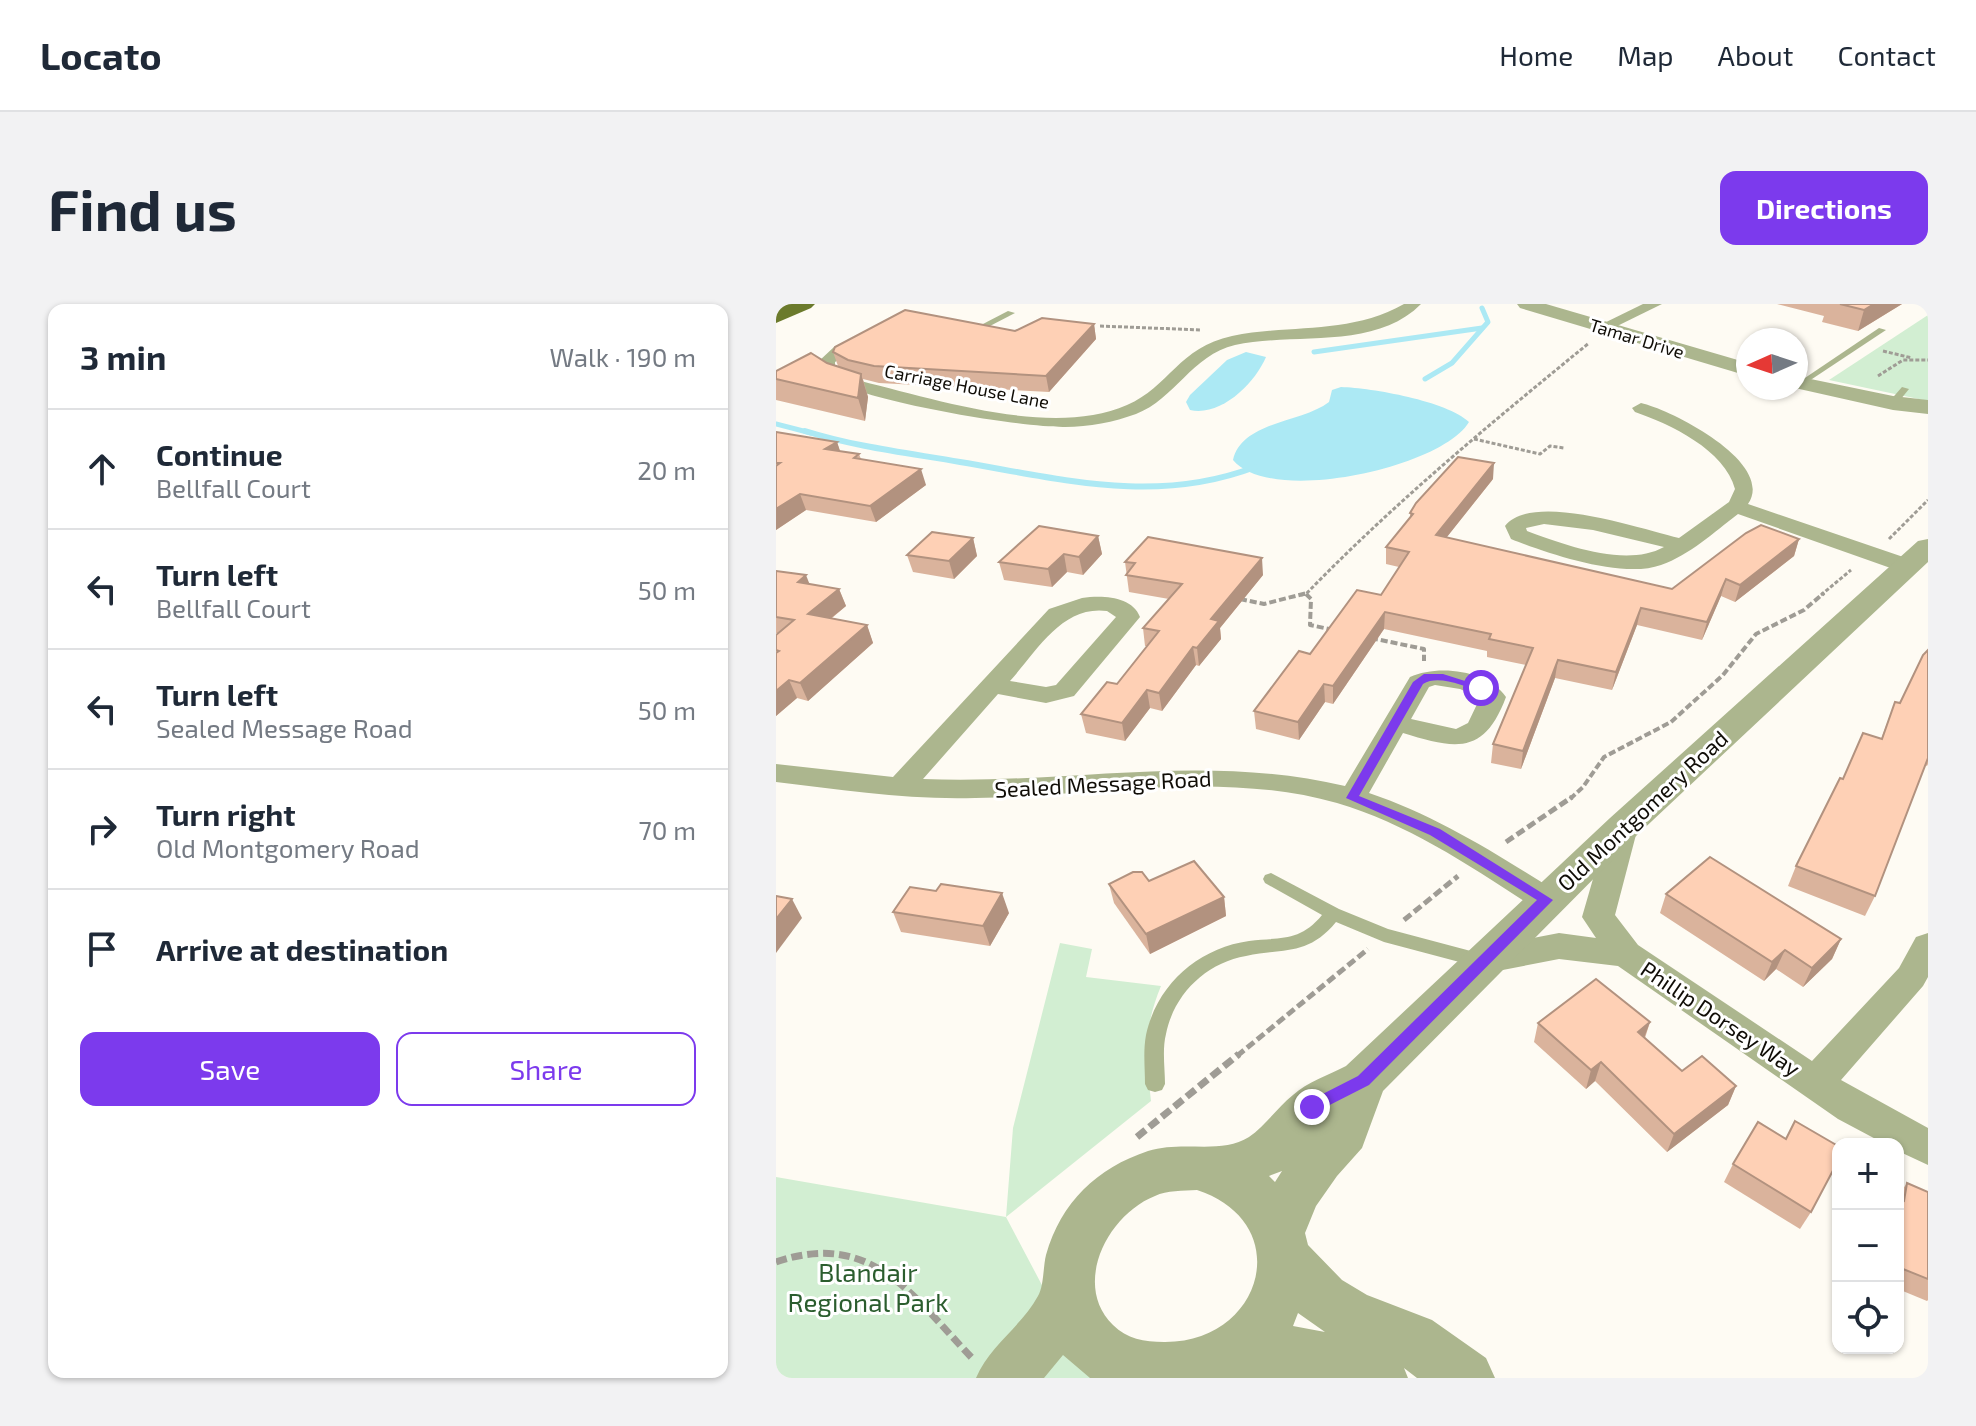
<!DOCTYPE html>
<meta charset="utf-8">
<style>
:root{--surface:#fff;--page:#f2f2f3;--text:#1f2937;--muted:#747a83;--line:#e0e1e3;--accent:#7c3aed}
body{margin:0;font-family:"Exo 2",sans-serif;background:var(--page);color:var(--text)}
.controls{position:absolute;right:24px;bottom:24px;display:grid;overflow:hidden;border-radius:16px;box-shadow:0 2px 6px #0004}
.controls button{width:72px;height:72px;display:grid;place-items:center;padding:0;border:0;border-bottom:2px solid var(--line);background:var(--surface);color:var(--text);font:40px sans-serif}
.compass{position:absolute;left:960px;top:24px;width:72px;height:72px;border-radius:50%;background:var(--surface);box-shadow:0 2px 6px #0004;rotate:267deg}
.stop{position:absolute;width:24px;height:24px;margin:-18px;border:6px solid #7c3aed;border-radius:50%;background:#fff}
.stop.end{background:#7c3aed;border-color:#fff;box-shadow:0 2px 8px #0008}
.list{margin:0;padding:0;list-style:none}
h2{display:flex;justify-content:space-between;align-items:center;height:104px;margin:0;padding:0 32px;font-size:34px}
h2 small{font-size:26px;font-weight:400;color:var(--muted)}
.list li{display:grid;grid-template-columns:52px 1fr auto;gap:24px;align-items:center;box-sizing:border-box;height:120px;padding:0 32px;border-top:2px solid var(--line)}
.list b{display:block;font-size:30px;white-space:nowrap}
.list p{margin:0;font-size:26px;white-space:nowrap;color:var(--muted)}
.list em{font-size:26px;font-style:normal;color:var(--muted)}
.actions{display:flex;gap:16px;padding:24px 32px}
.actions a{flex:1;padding:18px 0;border:2px solid var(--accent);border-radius:16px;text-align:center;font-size:28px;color:var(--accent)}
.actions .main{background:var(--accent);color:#fff}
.icon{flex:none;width:44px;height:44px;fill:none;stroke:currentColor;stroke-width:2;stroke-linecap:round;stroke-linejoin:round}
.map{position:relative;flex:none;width:1152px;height:1074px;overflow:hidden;border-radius:16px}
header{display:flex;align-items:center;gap:48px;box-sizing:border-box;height:112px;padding:0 40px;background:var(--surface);border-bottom:2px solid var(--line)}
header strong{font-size:38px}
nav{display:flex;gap:44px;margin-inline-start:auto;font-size:28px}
.intro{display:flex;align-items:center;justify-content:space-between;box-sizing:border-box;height:192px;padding:0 48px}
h1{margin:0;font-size:56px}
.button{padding:20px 36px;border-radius:16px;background:var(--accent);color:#fff;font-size:28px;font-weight:700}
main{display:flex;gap:48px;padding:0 48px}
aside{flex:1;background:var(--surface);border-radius:16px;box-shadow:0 2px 6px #0004}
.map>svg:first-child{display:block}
</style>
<header>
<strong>Locato</strong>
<nav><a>Home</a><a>Map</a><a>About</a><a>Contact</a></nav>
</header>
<div class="intro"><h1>Find us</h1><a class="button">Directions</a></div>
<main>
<aside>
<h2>3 min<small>Walk · 190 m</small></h2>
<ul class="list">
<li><svg class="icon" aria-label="ahead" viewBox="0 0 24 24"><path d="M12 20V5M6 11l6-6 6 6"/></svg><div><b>Continue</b><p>Bellfall Court</p></div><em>20 m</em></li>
<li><svg class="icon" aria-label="left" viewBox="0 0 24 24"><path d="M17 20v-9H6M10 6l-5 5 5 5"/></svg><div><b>Turn left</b><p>Bellfall Court</p></div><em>50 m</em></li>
<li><svg class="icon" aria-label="left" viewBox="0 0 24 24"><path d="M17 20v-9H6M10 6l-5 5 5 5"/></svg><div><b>Turn left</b><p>Sealed Message Road</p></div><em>50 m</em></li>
<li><svg class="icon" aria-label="right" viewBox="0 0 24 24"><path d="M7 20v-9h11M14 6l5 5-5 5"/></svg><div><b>Turn right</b><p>Old Montgomery Road</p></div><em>70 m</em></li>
<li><svg class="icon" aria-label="arrive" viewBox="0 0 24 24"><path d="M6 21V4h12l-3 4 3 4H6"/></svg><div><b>Arrive at destination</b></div></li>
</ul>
<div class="actions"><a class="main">Save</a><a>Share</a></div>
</aside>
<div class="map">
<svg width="1152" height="1074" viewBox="0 0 1152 1074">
<rect width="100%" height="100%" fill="#fefbf3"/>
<g fill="#d2eed2">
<polygon points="1152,11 1152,97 1053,76"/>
<path d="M 284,639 L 316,645 L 310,673 L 385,682 C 367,726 370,750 375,797 L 230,913 L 315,1074 L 0,1074 L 0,873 L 230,913 L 237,824 Z"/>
</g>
<g fill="#ace9f4">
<path d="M 470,48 L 490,53 C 479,79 445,113 414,106 L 410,98 L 414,91 L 451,56 Z"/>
<path d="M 565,83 C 596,84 671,97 693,118 C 667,163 495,202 457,156 C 466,117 526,119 553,98 L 556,86 Z"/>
</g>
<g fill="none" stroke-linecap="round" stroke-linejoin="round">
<g stroke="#ace9f4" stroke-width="5">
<polyline points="538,48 706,24"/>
<polyline points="649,75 676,59 712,18 706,4"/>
<polyline points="0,120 35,129"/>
</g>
<path stroke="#ace9f4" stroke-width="6" d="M 29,127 C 80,143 132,149 184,158 C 286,175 379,201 479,163"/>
<g stroke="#9f9c95" stroke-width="3" stroke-dasharray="4 2" stroke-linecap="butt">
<polyline points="324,22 425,26"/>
<polyline points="1107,47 1136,54"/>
<polyline points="1102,72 1127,56 1152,56"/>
<polyline points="698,135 764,150 774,142 788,144"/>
<polyline points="1113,235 1152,196"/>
<path d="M 525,291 L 530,290 C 618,199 715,119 813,39"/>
<polyline points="1045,291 1075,266"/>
</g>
<g stroke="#9f9c95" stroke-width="4" stroke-dasharray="7 3" stroke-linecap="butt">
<polyline points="530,290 535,295 534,321 558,326"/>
<polyline points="464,295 488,300 531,289"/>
<polyline points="595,334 648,345 648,357"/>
<polyline points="794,495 807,483 828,453 895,418 947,371 980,330 1028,306 1048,289"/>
</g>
<g stroke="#9f9c95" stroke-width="5" stroke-dasharray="9 4" stroke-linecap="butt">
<polyline points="730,538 796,493"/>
<polyline points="628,616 682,572"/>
<polyline points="461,752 592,645"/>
</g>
<g stroke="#9f9c95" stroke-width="7" stroke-dasharray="11 5" stroke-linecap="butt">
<polyline points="361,833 463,750"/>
<path d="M 0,958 C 97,925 137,993 197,1055"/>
</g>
<g fill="#acb68e" fill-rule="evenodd">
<polygon points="232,7 239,9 212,23 205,21"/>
<polygon points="1103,24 1110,26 1027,81 1020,80"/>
<polygon points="1126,83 1133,85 1120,101 1114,101 1112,99"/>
<path d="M 495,569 L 563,605 L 612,625 L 706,650 L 712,652 L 715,657 L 712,662 L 706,664 L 608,638 L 560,618 C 532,652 508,644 470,652 C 430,659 398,690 390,730 C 386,746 389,764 389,780 L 386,786 L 379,788 L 372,786 L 369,780 C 369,764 367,747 370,731 C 381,680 423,644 473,637 C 505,633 524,638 546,611 L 489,579 L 487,575 L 489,571 Z"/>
</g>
<g fill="#acb68e" fill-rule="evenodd">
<path d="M 628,0 L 645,0 C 599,47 517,28 459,41 C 416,51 399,95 360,110 C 338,118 313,123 289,123 C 247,124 68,95 43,68 L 43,57 L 58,43 L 94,25 L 99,27 L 99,33 L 59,58 L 59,66 L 76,75 C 154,93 273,135 351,101 C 393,83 403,43 456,32 C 515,20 573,31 628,0 Z"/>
<polygon points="867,0 886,0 831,27 826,29 818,24"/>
<path d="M 865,99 C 896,106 1000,159 972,200 L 1139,257 L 1142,262 L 1139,267 L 1123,267 L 962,210 C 938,228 914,251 885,261 C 847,275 772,250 735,235 L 729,222 C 756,187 865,225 903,234 L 953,198 L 959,185 C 949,146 894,120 859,108 L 856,104 ZM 768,220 L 817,226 L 888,243 C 850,264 789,241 751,227 L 750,224 Z"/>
<path d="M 306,294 C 326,291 356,292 364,313 L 298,392 L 270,399 L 222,390 L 147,475 C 291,481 424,448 569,482 L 634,373 C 662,360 712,366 730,393 C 708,452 679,445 627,429 L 593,489 C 661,512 721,550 781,588 L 786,596 L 781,604 L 770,608 L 759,604 C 697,564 633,520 561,499 C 443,466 319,492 199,494 C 132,496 66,486 0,478 L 0,460 L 117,473 L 273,305 ZM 331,307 L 340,313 L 280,381 L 270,383 L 234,377 C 261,347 286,301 331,307 ZM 659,381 L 684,385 L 704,394 L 692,419 L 680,425 L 635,415 L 653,383 Z"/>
<polygon points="847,513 857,516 862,523 839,611 862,641 1036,757 1123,664 1140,633 1152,629 1152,673 1147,682 1065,776 1152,824 1152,861 1122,847 1122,840 1109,840 1062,815 842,662 783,655 706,670 694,666 689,657 694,648 706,644 783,629 820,634 806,613 832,523 837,516"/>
</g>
<g fill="#acb68e" fill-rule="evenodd">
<polygon points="741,0 770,0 972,59 972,72 744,4"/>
<polygon points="1020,72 1117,92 1152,96 1152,110 1117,106 1019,84"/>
<path d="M 1152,235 L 1152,258 L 860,532 L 607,787 L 586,844 L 561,872 L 540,902 L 529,929 L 532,941 L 566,976 L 591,991 L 656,1016 L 710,1054 L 719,1074 L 641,1074 L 628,1064 L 632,1074 L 314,1074 L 287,1051 L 268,1074 L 200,1074 C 214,1041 245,1023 262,992 C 268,982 267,963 270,951 C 285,898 321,864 372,847 C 407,836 445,851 473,833 C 489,822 502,803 517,791 C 531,778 553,771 570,762 L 834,514 L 1142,237 ZM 506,867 L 499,878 L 493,872 ZM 421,886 C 521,919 487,1039 388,1038 C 368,1038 351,1035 337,1021 C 296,981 331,911 379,892 C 391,886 407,887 421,886 ZM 522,1009 L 549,1028 L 517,1022 Z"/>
</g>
<polygon fill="#6b7a2c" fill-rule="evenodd" points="11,0 39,0 35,4 0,19 0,5"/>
</g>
<g fill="#dab39c">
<polygon points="1001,0 1126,0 1082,27 1046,18 1048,12"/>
<polygon points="318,20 320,35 273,88 103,79 87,75 92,93 89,117 0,96 0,67 51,59 62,62 57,48 239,27"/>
<polygon points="0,128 61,138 64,147 83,150 85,155 150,181 100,218 30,206 0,226"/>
<polygon points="717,175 670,234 896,285 1023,235 1018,252 959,298 945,292 926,336 861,321 836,386 779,374 745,465 715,459 717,440 750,361 711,353 711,347 608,325 557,400 549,398 523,436 480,425 478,407 534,350 605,291 623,263 610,260 610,243 634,215 634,209"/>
<polygon points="322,232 326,250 307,271 291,268 276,283 228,276 223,258"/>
<polygon points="197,234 201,252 178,275 137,268 131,251"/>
<polygon points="349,258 487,271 444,324 445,335 423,362 420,361 386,407 374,404 349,437 310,429 305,410 341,380 371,342 369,342 367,324 393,295 353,288"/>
<polygon points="0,267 33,280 63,285 70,302 56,314 91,321 97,339 32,397 21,394 0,412 0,331 2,329 0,329"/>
<polygon points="1152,346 1152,460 1151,462 1149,461 1099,592 1089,612 1012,582 1020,562 1067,475 1105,435 1119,398 1124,399"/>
<polygon points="373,577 448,593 450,612 374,650 338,599 333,580"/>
<polygon points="890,590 1065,635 1056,655 1027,683 1000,665 988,677 884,609"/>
<polygon points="117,608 233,609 214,642 125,628"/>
<polygon points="874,718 869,734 906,767 960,782 952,801 891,848 819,777 810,785 758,738 762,719"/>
<polygon points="957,860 1035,908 1024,925 948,878"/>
<polygon points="1131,879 1152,888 1152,996 1151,997 1122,985 1122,892"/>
</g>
<g fill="#b2927f">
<polygon points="1098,0 1126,0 1082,27 1088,6"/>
<polygon points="318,20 320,35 273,88 270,72"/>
<polygon points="85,70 92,93 89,117 82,94"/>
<polygon points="61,138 66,153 49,145"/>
<polygon points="718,159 717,175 659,248 660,231"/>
<polygon points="145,165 150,181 100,218 94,202"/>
<polygon points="24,190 30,206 0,226 0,205"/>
<polygon points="322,232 326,250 307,271 303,253"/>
<polygon points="197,234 201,252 178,275 173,257"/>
<polygon points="1023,235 1018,252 959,298 964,281"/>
<polygon points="288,250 291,268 276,283 272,265"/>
<polygon points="486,254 487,271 444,324 445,335 423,362 421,344 435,315"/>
<polygon points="30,271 37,289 22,278"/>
<polygon points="950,275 945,292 926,336 931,318"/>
<polygon points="63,285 70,302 39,327 32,310"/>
<polygon points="865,304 861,321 836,386 840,368"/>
<polygon points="609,308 608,325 557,400 557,382"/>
<polygon points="91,321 97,339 32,397 24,379"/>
<polygon points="417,343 420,361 386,407 383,389"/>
<polygon points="782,356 779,374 745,465 747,447"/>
<polygon points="13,376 21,394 0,412 0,387"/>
<polygon points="548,380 549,398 523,436 522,418"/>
<polygon points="371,386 374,404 349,437 346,419"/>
<polygon points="226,589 233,609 214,642 207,622"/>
<polygon points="448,593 450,612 374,650 370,630"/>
<polygon points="16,595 26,614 0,649 0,615"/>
<polygon points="1065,635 1056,655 1027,683 1036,664"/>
<polygon points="1009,646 1000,665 988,677 996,658"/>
<polygon points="874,718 867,737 862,728"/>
<polygon points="825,758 819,777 810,785 815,766"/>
<polygon points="960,782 952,801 891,848 898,830"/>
</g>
<g fill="#fed0b5" stroke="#b2927f" stroke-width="2">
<polygon points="1064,0 1098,0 1088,6"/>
<polygon points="129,6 239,27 266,14 318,20 270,72 98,62 72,56 57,48 59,43"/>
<polygon points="35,49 51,59 85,70 82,94 0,75 0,67"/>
<polygon points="0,128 61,138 49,145 83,150 78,154 145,165 94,202 24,190 0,205 0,162 4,159 0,159"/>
<polygon points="682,153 718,159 660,231 896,285 970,229 985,221 1023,235 964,281 950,275 931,318 865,304 840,368 782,356 747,447 717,440 757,344 713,335 715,330 609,308 557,382 548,380 522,418 478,407 523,347 534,350 581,286 605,291 633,248 610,243 637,210 634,209 640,199"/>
<polygon points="263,222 322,232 303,253 288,250 272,265 223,258"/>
<polygon points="156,228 197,234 173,257 131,251"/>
<polygon points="372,233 486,254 435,315 443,317 421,344 417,343 383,389 371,386 346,419 305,410 331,378 341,380 383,327 367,324 406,280 350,271 359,259 349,258"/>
<polygon points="0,267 30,271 22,278 63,285 32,310 91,321 24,379 13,376 0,387 0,349 3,347 0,346 0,331 18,316 0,313"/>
<polygon points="1152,346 1152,454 1099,592 1020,562 1064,474 1067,475 1087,429 1106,435 1119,398 1124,399 1147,351"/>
<polygon points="934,553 1065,635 1036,664 1009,646 996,658 890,590"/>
<polygon points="418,557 448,593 370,630 333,580 357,568 366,568 373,577"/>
<polygon points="165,580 226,589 207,622 117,608 134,583 160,587"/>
<polygon points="0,592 16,595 0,615"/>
<polygon points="820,675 874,718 862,728 906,767 926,752 960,782 898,830 825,758 815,766 762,719"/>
<polygon points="1019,817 1062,842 1062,857 1035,908 957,860 982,818 1010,835"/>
<polygon points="1131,879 1152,888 1152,975 1122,963 1122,895 1128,897"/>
</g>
<path fill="#7c3aed" d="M 648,370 L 667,370 L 711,384 L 705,387 C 688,383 663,370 647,380 L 583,492 L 664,525 L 777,596 L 593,781 L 536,810 L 531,808 L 531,798 L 582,772 L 761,596 L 654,531 L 570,494 L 637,378 Z"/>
<g text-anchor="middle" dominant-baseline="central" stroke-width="6" stroke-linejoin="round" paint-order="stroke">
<g font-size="18" fill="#100d07" stroke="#fff">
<text transform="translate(861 34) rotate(17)">Tamar Drive</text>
<text transform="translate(191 82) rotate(11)">Carriage House Lane</text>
</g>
<g font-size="22" fill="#100d07" stroke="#fff">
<text transform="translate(327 479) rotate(-3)">Sealed Message Road</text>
<text transform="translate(866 506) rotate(-43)">Old Montgomery Road</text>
<text transform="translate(945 714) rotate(34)">Phillip Dorsey Way</text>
</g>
<g font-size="26" fill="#2b5d2e" stroke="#fff">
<text x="92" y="967">Blandair<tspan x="92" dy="30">Regional Park</tspan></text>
</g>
</g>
</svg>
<div class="controls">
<button>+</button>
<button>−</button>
<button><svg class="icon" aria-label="locate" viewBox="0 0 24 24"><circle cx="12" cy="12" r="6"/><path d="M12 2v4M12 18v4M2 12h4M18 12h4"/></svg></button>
</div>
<svg class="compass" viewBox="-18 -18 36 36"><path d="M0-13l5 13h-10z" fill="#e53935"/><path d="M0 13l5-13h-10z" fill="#747a83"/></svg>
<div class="stop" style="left:705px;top:384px"></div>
<div class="stop end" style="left:536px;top:803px"></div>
</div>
</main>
